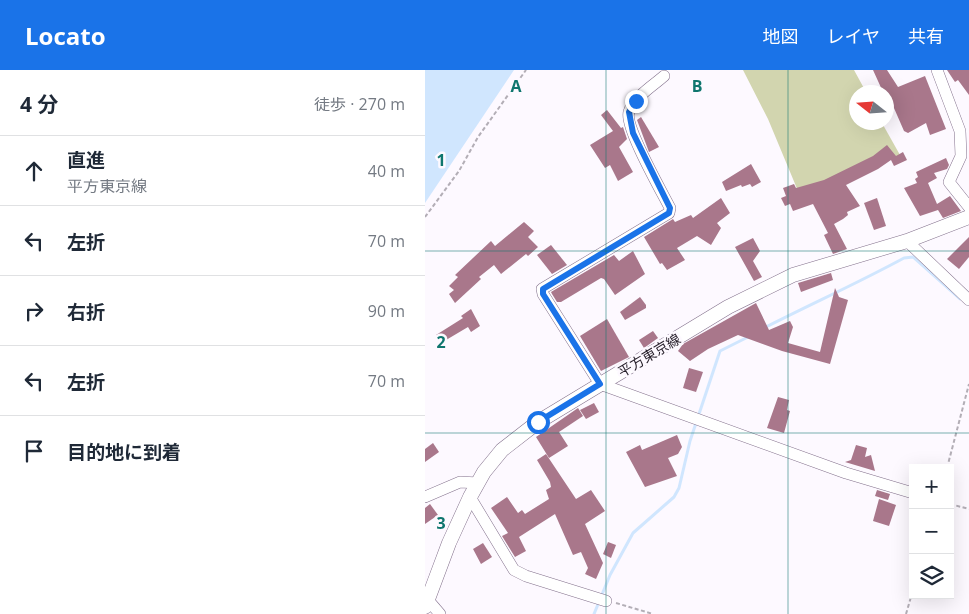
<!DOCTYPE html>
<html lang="ja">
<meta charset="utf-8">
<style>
:root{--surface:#fff;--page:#f2f2f3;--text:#1f2937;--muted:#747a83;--line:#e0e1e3;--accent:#1a73e8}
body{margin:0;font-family:"Open Sans","Noto Sans JP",sans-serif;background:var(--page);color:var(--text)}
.controls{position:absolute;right:15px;bottom:15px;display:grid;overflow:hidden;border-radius:0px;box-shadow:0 5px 20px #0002}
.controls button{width:45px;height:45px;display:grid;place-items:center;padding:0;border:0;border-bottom:1px solid var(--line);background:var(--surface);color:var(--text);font:25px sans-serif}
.compass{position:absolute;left:424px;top:15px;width:45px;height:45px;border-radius:50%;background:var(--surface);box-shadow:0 5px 20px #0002;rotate:287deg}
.stop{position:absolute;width:15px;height:15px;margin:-11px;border:4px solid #1a73e8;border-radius:50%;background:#fff}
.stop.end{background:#1a73e8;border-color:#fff;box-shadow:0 1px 5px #0008}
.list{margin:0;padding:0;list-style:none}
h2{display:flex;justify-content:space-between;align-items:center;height:65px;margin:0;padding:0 20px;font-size:21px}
h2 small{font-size:16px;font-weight:400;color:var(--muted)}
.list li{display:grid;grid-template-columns:32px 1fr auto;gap:15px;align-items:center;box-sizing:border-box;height:70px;padding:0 20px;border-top:1px solid var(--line)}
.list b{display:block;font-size:19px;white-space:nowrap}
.list p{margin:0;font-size:16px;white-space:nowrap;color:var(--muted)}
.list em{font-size:16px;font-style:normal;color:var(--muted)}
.icon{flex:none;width:28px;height:28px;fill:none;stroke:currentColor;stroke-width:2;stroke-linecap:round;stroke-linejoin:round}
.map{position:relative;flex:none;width:544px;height:544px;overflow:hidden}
header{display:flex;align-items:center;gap:30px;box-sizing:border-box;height:70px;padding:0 25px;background:var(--accent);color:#fff}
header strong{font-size:24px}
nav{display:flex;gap:28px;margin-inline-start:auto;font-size:18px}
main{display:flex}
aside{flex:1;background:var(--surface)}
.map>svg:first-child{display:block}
</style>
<header>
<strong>Locato</strong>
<nav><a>地図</a><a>レイヤ</a><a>共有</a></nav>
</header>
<main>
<aside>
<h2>4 分<small>徒歩 · 270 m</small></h2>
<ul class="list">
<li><svg class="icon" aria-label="ahead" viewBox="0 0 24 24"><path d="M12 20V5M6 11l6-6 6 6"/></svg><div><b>直進</b><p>平方東京線</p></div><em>40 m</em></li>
<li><svg class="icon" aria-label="left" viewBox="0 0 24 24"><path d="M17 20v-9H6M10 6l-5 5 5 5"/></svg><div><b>左折</b></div><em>70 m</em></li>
<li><svg class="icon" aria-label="right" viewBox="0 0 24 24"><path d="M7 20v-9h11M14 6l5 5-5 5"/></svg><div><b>右折</b></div><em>90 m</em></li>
<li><svg class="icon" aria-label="left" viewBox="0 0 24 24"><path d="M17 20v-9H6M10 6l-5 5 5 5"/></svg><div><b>左折</b></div><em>70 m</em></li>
<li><svg class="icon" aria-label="arrive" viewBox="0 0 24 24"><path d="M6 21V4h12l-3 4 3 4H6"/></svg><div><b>目的地に到着</b></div></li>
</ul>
</aside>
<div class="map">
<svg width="544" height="544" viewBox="0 0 544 544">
<rect width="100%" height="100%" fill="#fdf9ff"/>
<polygon fill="#d2d5af" points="318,0 429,0 441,22 432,22 432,52 457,53 475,85 378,133 343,49"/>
<polygon fill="#d0e6fe" points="0,0 89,0 0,133"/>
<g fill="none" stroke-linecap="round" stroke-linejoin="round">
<g stroke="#d0e6fe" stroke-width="3">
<path d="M 339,258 C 386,234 433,213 479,188 L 488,187 L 535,229"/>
<polyline points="169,544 185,505 208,463 249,427 254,418 265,371 295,281 323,267"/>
</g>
</g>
<g fill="#a9778b">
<polygon points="448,0 462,0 473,17 500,6 521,59 505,65 501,53 483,63 479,61 462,22 458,22"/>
<polygon points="522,0 544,0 544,25 533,10 530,12"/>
<polygon points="182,40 196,58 198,57 202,69 194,77 208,102 193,111 185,95 180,98 165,75 188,61 176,45"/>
<polygon points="216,47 234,77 224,82 212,50"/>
<polygon points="462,75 471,86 478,82 482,90 469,96 466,90 453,99 421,115 435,136 422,142 423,145 418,149 409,154 422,179 408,184 399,165 403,163 388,134 368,141 365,134 360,136 356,128 361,126 358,118 369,114 371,118 399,110 448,86"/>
<polygon points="521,88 524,95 522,99 509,103 512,108 503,113 512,134 525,126 536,141 518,148 513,140 495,146 479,118 492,113 490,109 493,107 491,102"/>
<polygon points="326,94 336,112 327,117 325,114 317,117 316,115 301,121 297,112"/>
<polygon points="296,128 305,143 292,153 296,158 286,175 272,166 252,178 260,190 242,200 237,193 235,194 219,167 248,149 250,152 266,145 268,148"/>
<polygon points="452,128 461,156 449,160 439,133"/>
<polygon points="99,152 109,161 103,167 113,177 103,186 101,184 76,204 69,195 54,207 56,209 30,233 24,224 29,220 24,216 33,207 30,205 66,171 70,176"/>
<polygon points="544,167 544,187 534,199 522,189"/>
<polygon points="328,168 335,181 328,191 337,207 329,211 310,177"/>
<polygon points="126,175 142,195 127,204 112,185"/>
<polygon points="208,181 220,204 190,225 179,209 176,208 136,232 132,232 127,224 126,222 189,185 194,191"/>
<polygon points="406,203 408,210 376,222 373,213"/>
<polygon points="410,218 414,227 423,230 405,294 357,281 313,265 283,279 265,291 253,281 258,274 331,233 344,260 365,251 368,257 363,273 395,282"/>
<polygon points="215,227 221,235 221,238 200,250 195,242"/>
<polygon points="46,239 55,256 46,262 43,257 16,273 11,265 38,248 36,246"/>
<polygon points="182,249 204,287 176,301 155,266"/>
<polygon points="228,261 233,268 219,278 214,270"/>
<polygon points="264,298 278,302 271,322 258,318"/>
<polygon points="353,327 364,330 362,340 365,341 359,363 342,358"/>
<polygon points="169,333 174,342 161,349 155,340"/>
<polygon points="153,338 158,346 134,362 143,376 124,388 111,367"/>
<polygon points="252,365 257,377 253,384 243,388 252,406 220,417 201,382 215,375 217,380"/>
<polygon points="8,373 14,382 0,392 0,379"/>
<polygon points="431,375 442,378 440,387 446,385 450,401 420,392 426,390"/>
<polygon points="121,384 151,429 166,420 180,441 160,454 178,493 171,509 160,504 163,498 156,482 148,485 130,444 94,467 101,481 90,487 77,466 83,463 66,438 82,427 93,443 97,440 100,444 124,429 121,420 126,417 125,412 112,390"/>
<polygon points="452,420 465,424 463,430 450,426"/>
<polygon points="454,429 471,435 464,456 448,451"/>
<polygon points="5,434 13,445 0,454 0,438"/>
<polygon points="183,472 191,475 186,488 178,484"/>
<polygon points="58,473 67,487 56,494 48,479"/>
</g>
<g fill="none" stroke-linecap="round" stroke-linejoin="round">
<g stroke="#83718c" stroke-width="12">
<g id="minor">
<polyline points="512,0 535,61 536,86 524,112 544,137"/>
<path d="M 239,6 C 229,15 208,28 204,42 C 199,56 237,122 245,138 L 244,143 L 117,219 L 118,224 L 175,314 L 421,403 L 488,423"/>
<polyline points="482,171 544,230"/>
<polyline points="0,427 35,412 53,413"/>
<polyline points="45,427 89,500 101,506 181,531"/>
<polyline points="3,530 15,544"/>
</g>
</g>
<g stroke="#83718c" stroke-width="15">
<polyline id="major" points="0,537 24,473 45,427 59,402 77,380 113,352 303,237 368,205 482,171 544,147"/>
</g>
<g stroke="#b3aeb6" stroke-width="2" stroke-dasharray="4 2.5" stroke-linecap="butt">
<polyline points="0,147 34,101 53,67 101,0"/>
<polyline points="522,398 544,314"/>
<polyline points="525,434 544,439"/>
<polyline points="191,533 228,544"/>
<polyline points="481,544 488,520"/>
</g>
<use href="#minor" stroke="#fff" stroke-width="11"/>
<use href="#major" stroke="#fff" stroke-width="14"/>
</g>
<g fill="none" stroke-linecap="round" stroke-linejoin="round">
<polyline stroke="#1a73e8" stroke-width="6" points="113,352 175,314 118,224 118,219 244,143 245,138 208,63 204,42 211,31"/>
</g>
<path fill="none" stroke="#0f766e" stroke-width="1" stroke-opacity="0.55" d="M 181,0 L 181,544M 363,0 L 363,544M 0,181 L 544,181M 0,363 L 544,363"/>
<g text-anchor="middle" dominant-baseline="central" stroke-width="5" stroke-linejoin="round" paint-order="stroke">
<g font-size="14" fill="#251e29" stroke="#fdf9ff">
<text transform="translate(224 285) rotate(-31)">平方東京線</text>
</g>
</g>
<g font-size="16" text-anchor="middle" font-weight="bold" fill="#0f766e" stroke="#fdf9ff" stroke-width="5" stroke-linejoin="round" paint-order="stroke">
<text x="91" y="22">A</text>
<text x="272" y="22">B</text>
<text x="16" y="96">1</text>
<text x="16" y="278">2</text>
<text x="16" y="459">3</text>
</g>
</svg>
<div class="controls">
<button>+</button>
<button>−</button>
<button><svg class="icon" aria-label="layers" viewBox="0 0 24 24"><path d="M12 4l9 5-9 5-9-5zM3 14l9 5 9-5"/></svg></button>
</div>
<svg class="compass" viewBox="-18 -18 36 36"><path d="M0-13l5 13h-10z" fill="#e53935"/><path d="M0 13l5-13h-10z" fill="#747a83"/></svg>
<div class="stop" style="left:113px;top:352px"></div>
<div class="stop end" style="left:211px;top:31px"></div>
</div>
</main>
